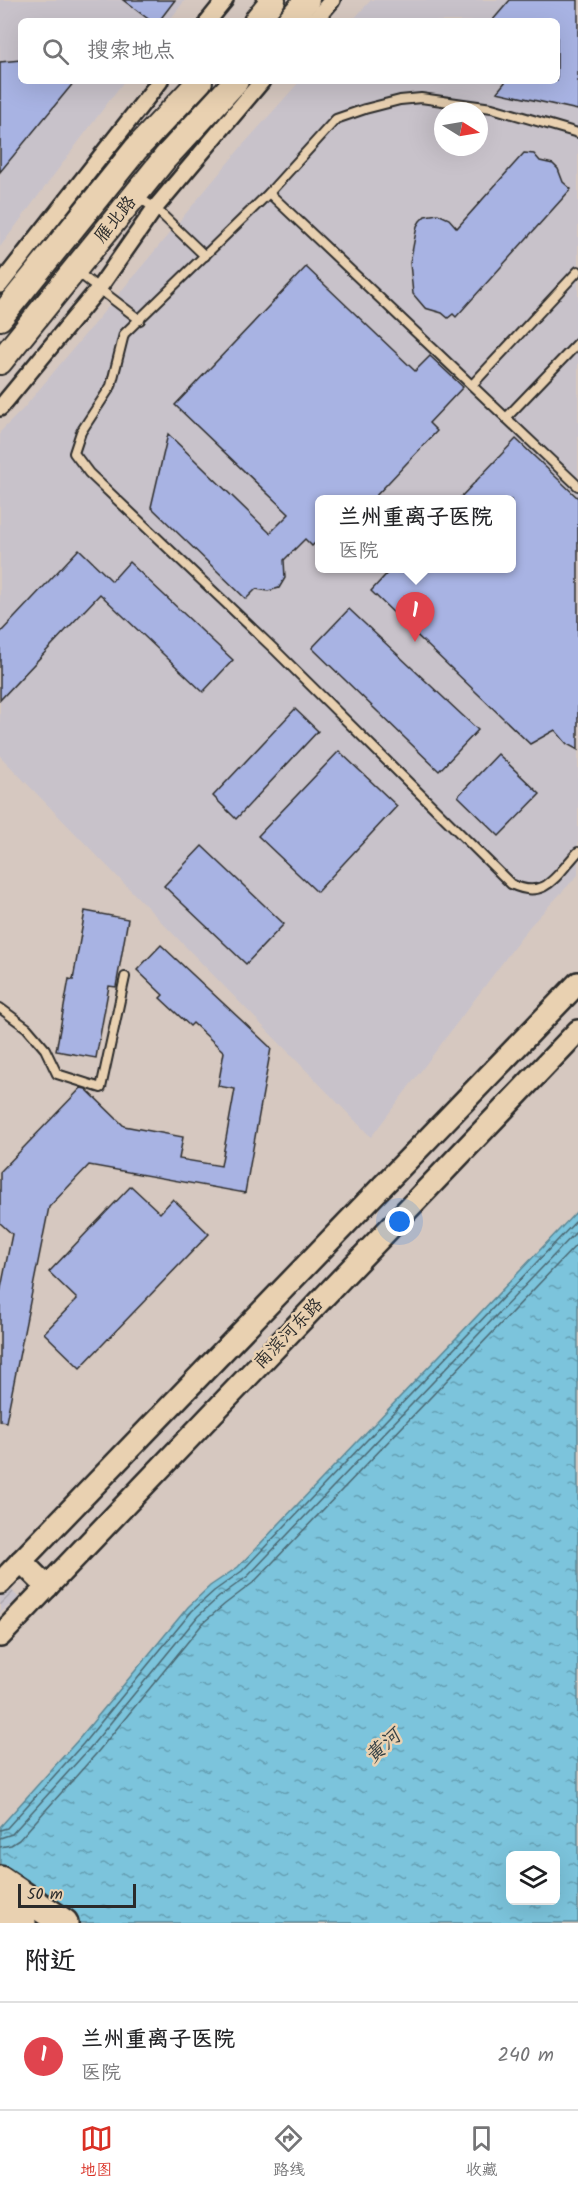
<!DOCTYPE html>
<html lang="zh">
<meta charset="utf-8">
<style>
:root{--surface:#fff;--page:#f2f2f2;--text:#202124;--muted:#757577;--line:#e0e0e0;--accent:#d93025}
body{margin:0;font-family:Kalam,"LXGW WenKai TC",sans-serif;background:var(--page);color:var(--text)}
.controls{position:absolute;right:18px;bottom:18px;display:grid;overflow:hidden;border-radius:9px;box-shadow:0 6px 24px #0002}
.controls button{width:54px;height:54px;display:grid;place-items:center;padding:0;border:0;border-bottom:2px solid var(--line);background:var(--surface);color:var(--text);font:30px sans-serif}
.compass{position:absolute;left:434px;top:102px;width:54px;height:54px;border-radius:50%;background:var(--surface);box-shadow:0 6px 24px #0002;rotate:101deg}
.scale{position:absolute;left:18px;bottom:15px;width:118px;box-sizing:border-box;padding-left:6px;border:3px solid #2b2b2b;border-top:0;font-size:16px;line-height:21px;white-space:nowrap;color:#2b2b2b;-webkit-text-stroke:4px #e9d1b1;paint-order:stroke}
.you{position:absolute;left:400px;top:1222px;width:21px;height:21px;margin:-15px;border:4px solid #fff;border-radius:50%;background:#1a73e8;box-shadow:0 0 0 9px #1a73e833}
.badge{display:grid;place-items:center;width:39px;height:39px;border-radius:50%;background:var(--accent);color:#fff;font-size:20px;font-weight:700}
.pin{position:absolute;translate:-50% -50px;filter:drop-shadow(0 2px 3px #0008)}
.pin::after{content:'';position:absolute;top:32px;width:21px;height:18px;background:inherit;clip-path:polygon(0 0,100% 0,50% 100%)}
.popup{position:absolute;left:315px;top:495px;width:201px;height:78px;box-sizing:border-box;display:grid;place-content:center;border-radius:9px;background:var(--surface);filter:drop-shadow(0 2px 4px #0005);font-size:20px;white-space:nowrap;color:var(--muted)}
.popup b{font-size:22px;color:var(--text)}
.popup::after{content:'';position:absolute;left:50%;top:100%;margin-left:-12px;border:12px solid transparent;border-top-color:var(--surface)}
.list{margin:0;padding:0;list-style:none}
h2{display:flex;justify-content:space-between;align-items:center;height:78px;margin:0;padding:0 24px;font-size:26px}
h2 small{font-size:20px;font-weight:400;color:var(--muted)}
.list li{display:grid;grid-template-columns:39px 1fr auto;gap:18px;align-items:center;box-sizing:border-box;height:108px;padding:0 24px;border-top:2px solid var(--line)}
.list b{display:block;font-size:22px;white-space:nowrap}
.list p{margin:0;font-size:20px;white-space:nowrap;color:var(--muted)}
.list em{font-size:20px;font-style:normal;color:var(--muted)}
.icon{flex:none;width:33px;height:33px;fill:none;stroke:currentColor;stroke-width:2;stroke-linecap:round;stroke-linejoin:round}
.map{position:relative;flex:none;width:578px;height:1923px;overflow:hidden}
.search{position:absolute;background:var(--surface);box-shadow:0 6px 24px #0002;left:18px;right:18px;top:18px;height:66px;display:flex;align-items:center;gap:15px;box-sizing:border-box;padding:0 21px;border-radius:9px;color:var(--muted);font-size:22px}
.sheet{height:186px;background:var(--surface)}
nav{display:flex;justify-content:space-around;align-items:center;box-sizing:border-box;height:84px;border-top:2px solid var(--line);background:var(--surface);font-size:16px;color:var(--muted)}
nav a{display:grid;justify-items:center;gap:3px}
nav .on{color:var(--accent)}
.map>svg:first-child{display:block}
</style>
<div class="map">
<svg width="578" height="1923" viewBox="0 0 578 1923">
<defs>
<pattern id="industrial-furrows" width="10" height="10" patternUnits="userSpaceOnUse" patternTransform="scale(1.5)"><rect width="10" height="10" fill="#c8c2ca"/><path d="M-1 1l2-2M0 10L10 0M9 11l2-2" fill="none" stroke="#aca7ae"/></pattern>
<pattern id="water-ripples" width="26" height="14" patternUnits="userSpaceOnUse" patternTransform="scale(1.5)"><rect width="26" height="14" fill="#7bc4dc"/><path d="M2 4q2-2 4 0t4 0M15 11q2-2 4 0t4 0" fill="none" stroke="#659fb3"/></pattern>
</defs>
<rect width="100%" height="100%" fill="#d6c8c0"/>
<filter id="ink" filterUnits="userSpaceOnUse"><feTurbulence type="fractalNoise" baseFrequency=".0167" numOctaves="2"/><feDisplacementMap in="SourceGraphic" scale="12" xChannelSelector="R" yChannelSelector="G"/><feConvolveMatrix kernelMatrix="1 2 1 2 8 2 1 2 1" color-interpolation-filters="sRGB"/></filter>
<g filter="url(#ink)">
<g fill="#c8c2ca" fill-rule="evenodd">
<polygon points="0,0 185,0 169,21 21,21 21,81 124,81 0,247"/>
<path d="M 371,0 L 578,0 L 578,875 L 530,926 L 371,1137 L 0,756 L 0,432 L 23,409 L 242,146 L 300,81 L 557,81 L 557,21 L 352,21 ZM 443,111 L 479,111 L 479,147 L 443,147 ZM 319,500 L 511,500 L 511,568 L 319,568 Z"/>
</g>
<polygon fill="url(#industrial-furrows)" points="0,1578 19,1598 0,1613"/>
<path fill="url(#water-ripples)" stroke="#5b8795" stroke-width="1.5" fill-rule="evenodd" d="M 578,1210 L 578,1923 L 0,1923 L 0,1827 L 78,1740 L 188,1607 L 210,1586 L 238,1567 ZM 510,1856 L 556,1856 L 556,1900 L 510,1900 Z"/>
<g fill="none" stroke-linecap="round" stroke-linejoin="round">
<g stroke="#4b6872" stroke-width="1.5">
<polyline points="0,1830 7,1828 83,1744 192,1611 214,1591 242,1571 578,1219"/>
<polyline points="0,1838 12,1834 89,1749 198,1616 219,1597 248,1576 578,1230"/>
<polyline points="0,1847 11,1845 19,1840 96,1754 204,1622 225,1604 254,1582 578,1243"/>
</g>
</g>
<g fill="#a8b3e3" stroke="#2b2b2b" stroke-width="1.5">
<polygon points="123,0 175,0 159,21 151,21"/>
<polygon points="510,0 578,0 578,110 497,92 506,81 557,81 557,21 492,21"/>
<polygon points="21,60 21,81 75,81 0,172 0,62"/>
<polygon points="524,153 534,154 540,161 553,164 558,169 563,182 571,189 456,317 453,314 448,318 442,313 425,308 413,294 410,263 417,226 420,221 425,216 438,214 449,219 457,228"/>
<polygon points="306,267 415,371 430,356 463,387 429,423 437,431 372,500 319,500 319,539 312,546 305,539 284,560 285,578 279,588 268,591 256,589 246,599 151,507 168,434 270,533 289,514 175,405"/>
<polygon points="516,439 578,498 578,750 567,744 555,730 530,744 371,591 392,568 511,568 511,500 458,500"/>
<polygon points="79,549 112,581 129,562 233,660 203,692 100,594 0,700 0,633"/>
<polygon points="349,609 478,730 439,771 312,648"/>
<polygon points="295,709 318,731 236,819 213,796"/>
<polygon points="339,751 397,806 317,892 258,836"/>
<polygon points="498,754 540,794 499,836 458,796"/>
<polygon points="202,846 284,924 246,964 164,886"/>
<polygon points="85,911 128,919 116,987 109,986 96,1058 56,1051 69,979 73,980"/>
<polygon points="161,945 271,1048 245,1193 89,1165 49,1207 6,1422 0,1421 0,1293 12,1234 0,1223 0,1172 81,1088 86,1089 124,1126 183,1137 179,1159 221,1166 235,1089 218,1086 224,1052 193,1023 190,1026 160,998 163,995 137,970"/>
<polygon points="131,1186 160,1213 173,1199 209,1234 80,1368 44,1333 77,1299 49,1272"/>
</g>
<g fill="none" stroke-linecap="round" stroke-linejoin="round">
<g stroke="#2b2b2b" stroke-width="12">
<g id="service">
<polyline points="269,193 336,119 365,109 400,100 421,98 492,108 578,133"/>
<polyline points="139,198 155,208 205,256"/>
<polyline points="76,271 140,320"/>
<polyline points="472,385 578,271"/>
<polyline points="506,418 578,343"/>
<path d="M 578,486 L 269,193 L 124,334 L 111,386 L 81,432 L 74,453 L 89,473 L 275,650 L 511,884 C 546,901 556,875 578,852"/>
<polyline points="0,1008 27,1028 45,1049 57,1074 101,1088 125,977"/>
</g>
</g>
<g stroke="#2b2b2b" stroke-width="20">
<g id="minor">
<polyline points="208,21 225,0"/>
<polyline points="314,21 332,0"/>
<polyline points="0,285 160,81"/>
<polyline points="0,408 99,288 155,208 262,81"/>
</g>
</g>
<g stroke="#2b2b2b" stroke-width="26">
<g id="secondary">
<polyline points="21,1561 47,1587"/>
<polyline points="0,1583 578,983"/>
<polyline points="0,1636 578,1031"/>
</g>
</g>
<g stroke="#2b2b2b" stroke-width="28">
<g id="primary">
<polyline points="256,21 273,0"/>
<polyline points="289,21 307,0"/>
<polyline points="0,318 136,149 200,81"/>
<polyline points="0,362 165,158 236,81"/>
</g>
</g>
<g stroke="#2b2b2b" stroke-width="32">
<g id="motorway">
<polyline points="0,1880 64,1923"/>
<polyline points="0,1908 22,1923"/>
</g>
</g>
<use href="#service" stroke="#e9d1b1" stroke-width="8"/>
<use href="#minor" stroke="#e9d1b1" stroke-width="15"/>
<use href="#secondary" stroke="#e9d1b1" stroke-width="21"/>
<use href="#primary" stroke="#e9d1b1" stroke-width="24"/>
<use href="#motorway" stroke="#e9d1b1" stroke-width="27"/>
</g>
</g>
<g text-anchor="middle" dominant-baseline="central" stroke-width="5" stroke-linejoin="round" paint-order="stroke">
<g font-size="18" fill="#2b2b2b" stroke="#e9d1b1">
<text transform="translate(116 220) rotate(-51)">雁北路</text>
<text transform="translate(289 1334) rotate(-46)">南滨河东路</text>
</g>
<g font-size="20" font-style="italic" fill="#374246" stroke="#e9d1b1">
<text transform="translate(384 1747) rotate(-42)">黄河</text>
</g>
</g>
</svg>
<div class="controls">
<button><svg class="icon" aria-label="layers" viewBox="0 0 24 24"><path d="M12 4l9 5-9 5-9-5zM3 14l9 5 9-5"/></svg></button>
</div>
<svg class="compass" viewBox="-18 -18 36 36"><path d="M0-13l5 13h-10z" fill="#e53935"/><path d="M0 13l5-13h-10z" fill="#757577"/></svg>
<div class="scale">50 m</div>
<div class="you"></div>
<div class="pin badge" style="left:415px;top:642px;background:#e0444e">1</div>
<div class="popup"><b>兰州重离子医院</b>医院</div>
<div class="search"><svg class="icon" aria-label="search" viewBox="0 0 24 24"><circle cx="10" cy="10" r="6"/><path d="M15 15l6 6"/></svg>搜索地点</div>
</div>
<section class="sheet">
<h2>附近<small></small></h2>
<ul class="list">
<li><span class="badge" style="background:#e0444e">1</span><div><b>兰州重离子医院</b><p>医院</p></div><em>240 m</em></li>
</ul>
</section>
<nav>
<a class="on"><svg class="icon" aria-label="map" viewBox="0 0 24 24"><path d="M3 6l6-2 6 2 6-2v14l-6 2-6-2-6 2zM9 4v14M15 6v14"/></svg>地图</a>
<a><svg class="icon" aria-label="directions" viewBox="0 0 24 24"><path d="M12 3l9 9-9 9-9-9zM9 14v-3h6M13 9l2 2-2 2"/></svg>路线</a>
<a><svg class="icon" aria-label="saved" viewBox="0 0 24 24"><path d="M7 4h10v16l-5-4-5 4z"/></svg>收藏</a>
</nav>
